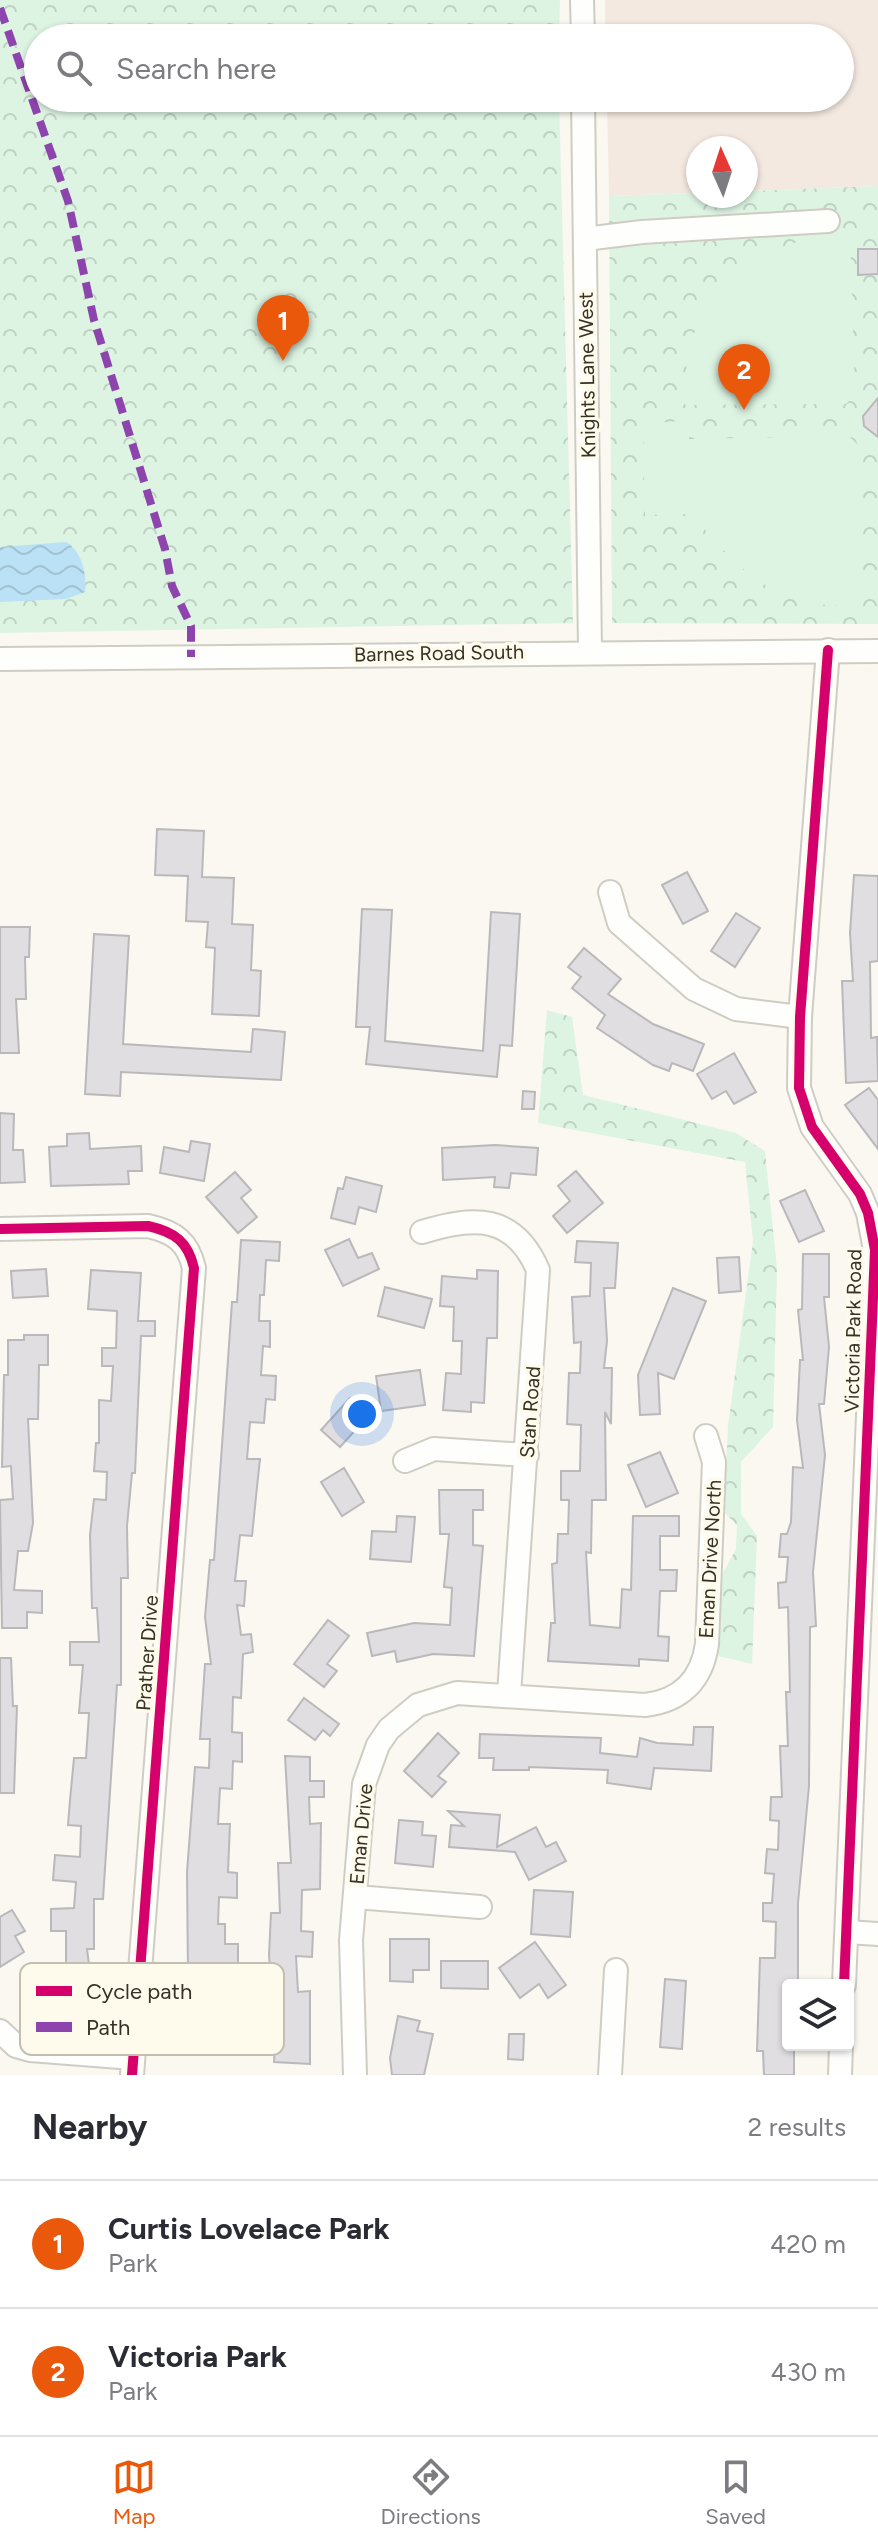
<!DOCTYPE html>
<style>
:root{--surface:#fff;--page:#f7f7f7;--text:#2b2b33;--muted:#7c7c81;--line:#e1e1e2;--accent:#ea580c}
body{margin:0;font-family:Figtree,sans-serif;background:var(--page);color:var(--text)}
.controls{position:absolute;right:24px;bottom:24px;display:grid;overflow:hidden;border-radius:8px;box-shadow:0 2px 6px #0004}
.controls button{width:72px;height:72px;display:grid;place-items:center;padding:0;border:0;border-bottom:2px solid var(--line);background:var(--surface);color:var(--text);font:40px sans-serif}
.compass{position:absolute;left:686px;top:136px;width:72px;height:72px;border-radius:50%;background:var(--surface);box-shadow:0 2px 6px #0004;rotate:357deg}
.you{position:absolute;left:362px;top:1414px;width:28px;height:28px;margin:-20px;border:6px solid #fff;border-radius:50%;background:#1a73e8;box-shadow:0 0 0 12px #1a73e833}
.badge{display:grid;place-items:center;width:52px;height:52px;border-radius:50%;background:var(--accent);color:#fff;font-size:26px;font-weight:700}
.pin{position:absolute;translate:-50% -66px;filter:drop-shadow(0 2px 4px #0008)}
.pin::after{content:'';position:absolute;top:42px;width:28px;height:24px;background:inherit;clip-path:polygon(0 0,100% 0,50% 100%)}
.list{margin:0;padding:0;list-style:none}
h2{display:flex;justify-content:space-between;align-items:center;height:104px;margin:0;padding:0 32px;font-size:34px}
h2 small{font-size:26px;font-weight:400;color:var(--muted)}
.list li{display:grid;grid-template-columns:52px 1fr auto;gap:24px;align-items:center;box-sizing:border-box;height:128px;padding:0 32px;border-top:2px solid var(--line)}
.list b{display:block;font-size:30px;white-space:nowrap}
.list p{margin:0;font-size:26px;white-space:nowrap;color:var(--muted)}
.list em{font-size:26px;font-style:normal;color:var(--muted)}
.icon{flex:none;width:44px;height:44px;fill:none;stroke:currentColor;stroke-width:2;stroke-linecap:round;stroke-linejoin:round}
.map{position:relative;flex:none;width:878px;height:2075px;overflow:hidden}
.search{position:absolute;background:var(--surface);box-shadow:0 2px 6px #0004;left:24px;right:24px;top:24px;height:88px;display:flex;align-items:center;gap:20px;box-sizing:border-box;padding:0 28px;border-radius:44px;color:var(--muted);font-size:30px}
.sheet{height:360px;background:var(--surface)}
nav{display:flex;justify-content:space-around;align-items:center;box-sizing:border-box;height:112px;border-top:2px solid var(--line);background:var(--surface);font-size:22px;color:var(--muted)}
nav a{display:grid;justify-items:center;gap:4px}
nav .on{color:var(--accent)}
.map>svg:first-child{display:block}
</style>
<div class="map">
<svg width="878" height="2075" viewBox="0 0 878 2075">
<defs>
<pattern id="forest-crowns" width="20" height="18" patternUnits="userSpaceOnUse" patternTransform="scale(2)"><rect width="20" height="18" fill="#ddf4e3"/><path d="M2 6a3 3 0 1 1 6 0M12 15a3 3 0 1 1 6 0" fill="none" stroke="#bed2c3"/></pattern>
<pattern id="water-waves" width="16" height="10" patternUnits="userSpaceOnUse" patternTransform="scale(2)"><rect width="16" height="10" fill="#bae1f5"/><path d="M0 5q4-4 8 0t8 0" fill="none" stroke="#a0c2d2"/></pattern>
</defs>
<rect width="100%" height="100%" fill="#faf8f0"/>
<polygon fill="#f4e9e0" points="605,0 878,0 878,186 746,191 746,148 698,148 698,193 609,196 607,98 840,98 840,38 605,38"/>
<g fill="url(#forest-crowns)">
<polygon points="0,0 560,0 559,38 38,38 38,98 559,98 573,623 0,633"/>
<polygon points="878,186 878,624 612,623 609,196 698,193 698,196 746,196 746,191"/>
<polygon points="547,1010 572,1017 583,1095 736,1133 765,1151 777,1269 773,1427 741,1462 741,1514 757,1536 752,1664 714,1655 718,1582 736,1549 737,1525 724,1512 728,1426 753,1241 745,1162 538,1123"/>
</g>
<g fill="#ddf4e3">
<path d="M 823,235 L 850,235 L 855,394 L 846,404 L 685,405 C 681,307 731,256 823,235 Z"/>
<path d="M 689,421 L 689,439 L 849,436 L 859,446 L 857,606 C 774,608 742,573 691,514 L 645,515 L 643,423 Z"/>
</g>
<path fill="url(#water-waves)" d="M 66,542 C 82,551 87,575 85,592 L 66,599 L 0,602 L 0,547 Z"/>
<g fill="#e0dee1" stroke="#bab8ba" stroke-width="2">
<polygon points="858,249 878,249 878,274 858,275"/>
<polygon points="878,398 878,437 864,426 863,416"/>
<polygon points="157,829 204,831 202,877 234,878 232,924 253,925 251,970 261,971 259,1016 212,1014 215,948 206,947 208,922 186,921 188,876 155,875"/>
<polygon points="687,872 708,911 683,924 662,885"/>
<polygon points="854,875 878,876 878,961 870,962 871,1038 877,1037 878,1081 846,1083 842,981 853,981 850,933"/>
<polygon points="362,909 392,910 385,1041 483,1051 491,912 520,914 512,1046 500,1045 497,1077 366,1064 370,1027 356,1027"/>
<polygon points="736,913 760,928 735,967 711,951"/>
<polygon points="0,927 30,927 29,957 25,957 26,999 16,999 19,1053 0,1053"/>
<polygon points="94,934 129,936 123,1044 251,1052 253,1029 285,1032 281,1080 121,1072 120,1096 85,1094"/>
<polygon points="584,948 621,979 608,994 653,1024 704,1044 693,1071 672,1063 669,1071 653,1065 597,1028 605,1015 572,988 581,977 568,967"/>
<polygon points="734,1053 756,1092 734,1104 726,1091 712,1099 697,1074"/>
<polygon points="869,1088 878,1100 878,1149 845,1105"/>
<polygon points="523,1091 535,1092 534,1109 522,1109"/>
<polygon points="0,1113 14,1114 13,1150 23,1150 25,1182 0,1183"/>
<polygon points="89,1133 90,1149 141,1146 142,1171 128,1171 129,1184 51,1186 49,1147 67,1146 67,1134"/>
<polygon points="191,1141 210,1144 204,1181 160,1173 164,1147 189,1152"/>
<polygon points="495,1145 538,1148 536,1175 511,1173 509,1188 494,1187 495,1177 443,1180 442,1148"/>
<polygon points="576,1171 603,1203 567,1233 553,1216 570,1201 558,1186"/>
<polygon points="235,1172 251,1190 241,1198 257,1217 238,1233 206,1197"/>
<polygon points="346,1177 382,1186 376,1212 359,1207 355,1224 331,1218 338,1188 343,1189"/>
<polygon points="805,1190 824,1231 799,1242 780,1201"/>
<polygon points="349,1239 358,1258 372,1253 379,1269 343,1286 325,1250"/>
<polygon points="241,1240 280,1242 279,1261 266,1260 264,1295 260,1295 259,1321 270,1321 270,1347 263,1346 261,1375 276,1376 275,1400 266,1399 264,1423 250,1422 247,1459 260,1459 257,1487 252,1536 240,1535 235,1581 246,1581 244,1606 237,1605 241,1635 251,1634 253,1652 243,1654 241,1698 233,1697 232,1732 242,1733 242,1762 233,1761 232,1789 220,1788 218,1824 230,1824 228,1872 237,1873 237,1898 219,1897 218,1924 225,1924 225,1944 238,1944 238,1967 232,1967 226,2011 210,2009 203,2054 174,2049 182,1975 188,1976 187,1872 195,1767 209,1768 210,1739 200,1739 205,1664 211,1664 205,1617 210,1560 214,1560 232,1302 237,1302"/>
<polygon points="577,1241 618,1243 615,1288 604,1288 607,1341 604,1368 612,1368 611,1424 605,1412 606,1500 592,1500 591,1553 586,1552 590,1625 620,1628 622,1589 631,1590 633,1516 679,1516 679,1536 660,1536 660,1570 677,1570 676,1591 660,1591 658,1636 669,1637 668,1661 639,1659 639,1666 548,1661 551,1623 555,1623 552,1564 557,1563 558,1534 568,1534 569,1500 561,1500 561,1471 580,1471 581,1425 567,1424 569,1373 580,1373 581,1342 574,1343 572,1297 590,1296 591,1263 575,1262"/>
<polygon points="803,1254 829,1254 829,1297 824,1297 829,1347 824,1404 819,1404 825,1455 813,1572 816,1626 810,1627 809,1786 798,1903 798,1985 788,1985 788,2045 794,2045 794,2075 764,2075 763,2051 757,2051 760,1958 775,1958 776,1922 763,1921 763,1903 772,1903 774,1874 765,1873 767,1849 778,1850 779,1821 770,1820 771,1797 782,1797 780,1746 788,1746 786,1692 790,1692 788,1607 779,1608 778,1583 786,1582 788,1557 779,1557 781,1534 787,1534 791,1522 793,1467 803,1468 797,1420 800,1360 803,1360 798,1310 802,1309"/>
<polygon points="739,1257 741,1291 719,1293 717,1258"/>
<polygon points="46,1269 48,1296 13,1298 11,1271"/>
<polygon points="91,1270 141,1273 138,1321 155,1321 155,1336 141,1336 135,1473 132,1473 127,1526 128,1578 121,1578 121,1685 117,1685 103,1899 94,1899 94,1949 87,1949 94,2003 43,2010 38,1972 49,1970 51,1975 51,1970 66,1968 66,1931 51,1931 51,1909 74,1908 76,1882 53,1880 55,1855 80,1857 81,1826 68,1825 70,1800 74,1758 86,1758 89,1713 79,1713 83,1665 70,1665 70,1642 99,1642 97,1608 92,1608 90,1535 94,1499 106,1500 107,1472 94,1471 96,1443 99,1443 99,1400 111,1401 113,1366 102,1366 102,1348 116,1348 117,1311 88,1309"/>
<polygon points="477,1270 498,1271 497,1338 487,1338 484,1403 471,1402 471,1412 443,1410 446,1373 461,1374 462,1341 453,1341 454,1307 440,1306 442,1276 477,1279"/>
<polygon points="385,1287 432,1299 424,1328 378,1316"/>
<polygon points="673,1288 706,1301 674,1379 658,1373 660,1414 640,1415 638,1375"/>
<polygon points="24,1335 48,1335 48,1365 39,1365 38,1419 28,1419 33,1523 28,1551 18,1551 14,1590 42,1591 42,1613 27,1612 27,1628 2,1628 0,1500 13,1499 11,1466 2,1467 4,1375 8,1375 8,1340 24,1340"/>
<polygon points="420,1370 425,1405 381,1411 376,1376"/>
<polygon points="350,1398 369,1415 340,1447 321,1430"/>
<polygon points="660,1452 678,1493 646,1507 628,1465"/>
<polygon points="344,1468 364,1502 342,1516 321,1482"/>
<polygon points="439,1490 483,1490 483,1510 473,1510 473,1545 483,1546 474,1656 433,1654 397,1662 395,1651 372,1656 367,1633 414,1623 450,1625 452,1588 444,1587 449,1534 440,1534"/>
<polygon points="397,1516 415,1517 411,1562 370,1559 372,1531 396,1532"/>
<polygon points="328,1620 349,1636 327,1664 337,1671 324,1687 294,1664"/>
<polygon points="0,1658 11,1658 13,1706 17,1706 14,1793 0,1793"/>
<polygon points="304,1698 339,1724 330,1736 323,1730 315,1740 288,1720"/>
<polygon points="694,1727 713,1727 711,1771 654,1768 651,1789 607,1783 608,1770 529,1767 529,1770 493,1770 494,1758 479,1758 480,1734 601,1738 600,1753 637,1757 640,1738 657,1743 693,1745"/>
<polygon points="438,1733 459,1753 438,1776 446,1782 432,1797 404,1771"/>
<polygon points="285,1756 310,1757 310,1781 324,1781 324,1797 309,1797 310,1824 321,1823 320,1889 302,1890 301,1931 313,1932 312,1957 296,1956 298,1992 310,1991 310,2064 274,2062 277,2012 273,2012 269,1955 271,1913 280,1913 278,1863 291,1863"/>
<polygon points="448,1811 500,1815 497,1847 536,1827 546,1847 556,1842 566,1861 529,1880 515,1852 449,1847 451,1825 464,1826"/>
<polygon points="399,1820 423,1822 422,1835 436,1836 433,1867 395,1863"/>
<polygon points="534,1890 573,1892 570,1937 531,1934"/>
<polygon points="12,1910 25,1931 15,1936 24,1952 0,1967 0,1917"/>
<polygon points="390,1939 429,1939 429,1970 413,1970 413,1982 390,1981"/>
<polygon points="535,1942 566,1985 548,1998 539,1984 520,1998 499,1968"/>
<polygon points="441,1961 488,1961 488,1989 441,1988"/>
<polygon points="665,1979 686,1981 682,2049 660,2047"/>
<polygon points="398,2016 420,2021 417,2031 433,2034 424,2075 392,2075 390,2058"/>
<polygon points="509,2034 524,2034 523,2060 508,2059"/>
</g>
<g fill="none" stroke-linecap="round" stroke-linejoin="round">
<g stroke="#cfcdc3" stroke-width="26">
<g id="minor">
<polyline points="582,0 583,38"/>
<polyline points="583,98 590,651"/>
<polyline points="585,239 642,232 828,221"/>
<polyline points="828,650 800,1017 799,1088 812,1127 860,1194 868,1213 875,1250 844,1985"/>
<polyline points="0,659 878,651"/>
<polyline points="610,892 619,923 694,989 736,1009 800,1017"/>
<path d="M 0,1229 L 148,1226 C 175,1232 188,1242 194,1268 L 132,2075"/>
<path d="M 422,1232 C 474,1216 514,1214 538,1270 L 509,1694"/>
<polyline points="405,1461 434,1449 527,1455"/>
<polyline points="356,1897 480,1907"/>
<polyline points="847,1932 878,1934"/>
<polyline points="0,2031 16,2046 30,2050 133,2058"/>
<path d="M 355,2075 L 351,1940 L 364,1784 L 378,1745 L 389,1729 L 418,1705 L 457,1693 L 645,1705 C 681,1701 702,1680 707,1644 L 714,1462 L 706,1436"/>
<polyline points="610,2075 616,1970"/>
<polyline points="840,2075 841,2045"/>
</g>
</g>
<use href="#minor" stroke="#fefefd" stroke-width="22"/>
<polyline stroke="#8e44ad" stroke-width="8" stroke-dasharray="16 8" stroke-linecap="butt" points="0,8 68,201 94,320 165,549 172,586 191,626 191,657"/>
<g stroke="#fefaec" stroke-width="15">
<g id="cycleway">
<polyline points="828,650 800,1017 799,1088 812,1127 860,1194 868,1213 875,1250 844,1985"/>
<path d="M 0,1229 L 148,1226 C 175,1232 188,1242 194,1268 L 132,2075"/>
</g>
</g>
<use href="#cycleway" stroke="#d6006c" stroke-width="10"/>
</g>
<g text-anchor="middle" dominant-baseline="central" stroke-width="7" stroke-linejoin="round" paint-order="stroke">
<g font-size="20" fill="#363225" stroke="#fefaec">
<text transform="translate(587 375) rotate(-91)">Knights Lane West</text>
<text transform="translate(439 653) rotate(-1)">Barnes Road South</text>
<text transform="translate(853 1331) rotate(-89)">Victoria Park Road</text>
<text transform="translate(530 1412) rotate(-86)">Stan Road</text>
<text transform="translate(710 1559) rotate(-87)">Eman Drive North</text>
<text transform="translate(147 1653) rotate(-86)">Prather Drive</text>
<text transform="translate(361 1834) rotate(-85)">Eman Drive</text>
</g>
</g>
<rect x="20" y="1963" width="264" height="92" rx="12" fill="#fefaec" stroke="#c2beb0" stroke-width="2"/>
<rect x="36" y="1986" width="36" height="10" fill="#d6006c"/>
<rect x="36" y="2022" width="36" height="10" fill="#8e44ad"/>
<g font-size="22" fill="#363225">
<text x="86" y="1999">Cycle path</text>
<text x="86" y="2035">Path</text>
</g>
</svg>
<div class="controls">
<button><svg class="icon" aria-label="layers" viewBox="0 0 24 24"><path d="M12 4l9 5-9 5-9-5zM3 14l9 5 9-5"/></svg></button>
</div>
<svg class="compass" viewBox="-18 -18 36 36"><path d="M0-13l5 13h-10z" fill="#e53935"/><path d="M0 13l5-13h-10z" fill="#7c7c81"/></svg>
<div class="you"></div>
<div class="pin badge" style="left:283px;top:361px">1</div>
<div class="pin badge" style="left:744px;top:410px">2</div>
<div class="search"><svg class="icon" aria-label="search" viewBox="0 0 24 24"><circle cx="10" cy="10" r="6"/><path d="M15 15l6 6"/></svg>Search here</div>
</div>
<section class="sheet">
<h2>Nearby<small>2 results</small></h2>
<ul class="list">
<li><span class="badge">1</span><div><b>Curtis Lovelace Park</b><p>Park</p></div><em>420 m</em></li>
<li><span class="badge">2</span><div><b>Victoria Park</b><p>Park</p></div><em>430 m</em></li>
</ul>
</section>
<nav>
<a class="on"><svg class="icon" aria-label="map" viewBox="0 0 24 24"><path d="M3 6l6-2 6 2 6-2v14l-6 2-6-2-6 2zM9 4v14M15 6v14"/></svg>Map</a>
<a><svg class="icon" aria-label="directions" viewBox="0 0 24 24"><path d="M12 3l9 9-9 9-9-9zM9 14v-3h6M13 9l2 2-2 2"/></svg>Directions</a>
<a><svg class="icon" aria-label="saved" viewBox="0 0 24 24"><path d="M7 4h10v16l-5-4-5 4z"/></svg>Saved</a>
</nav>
